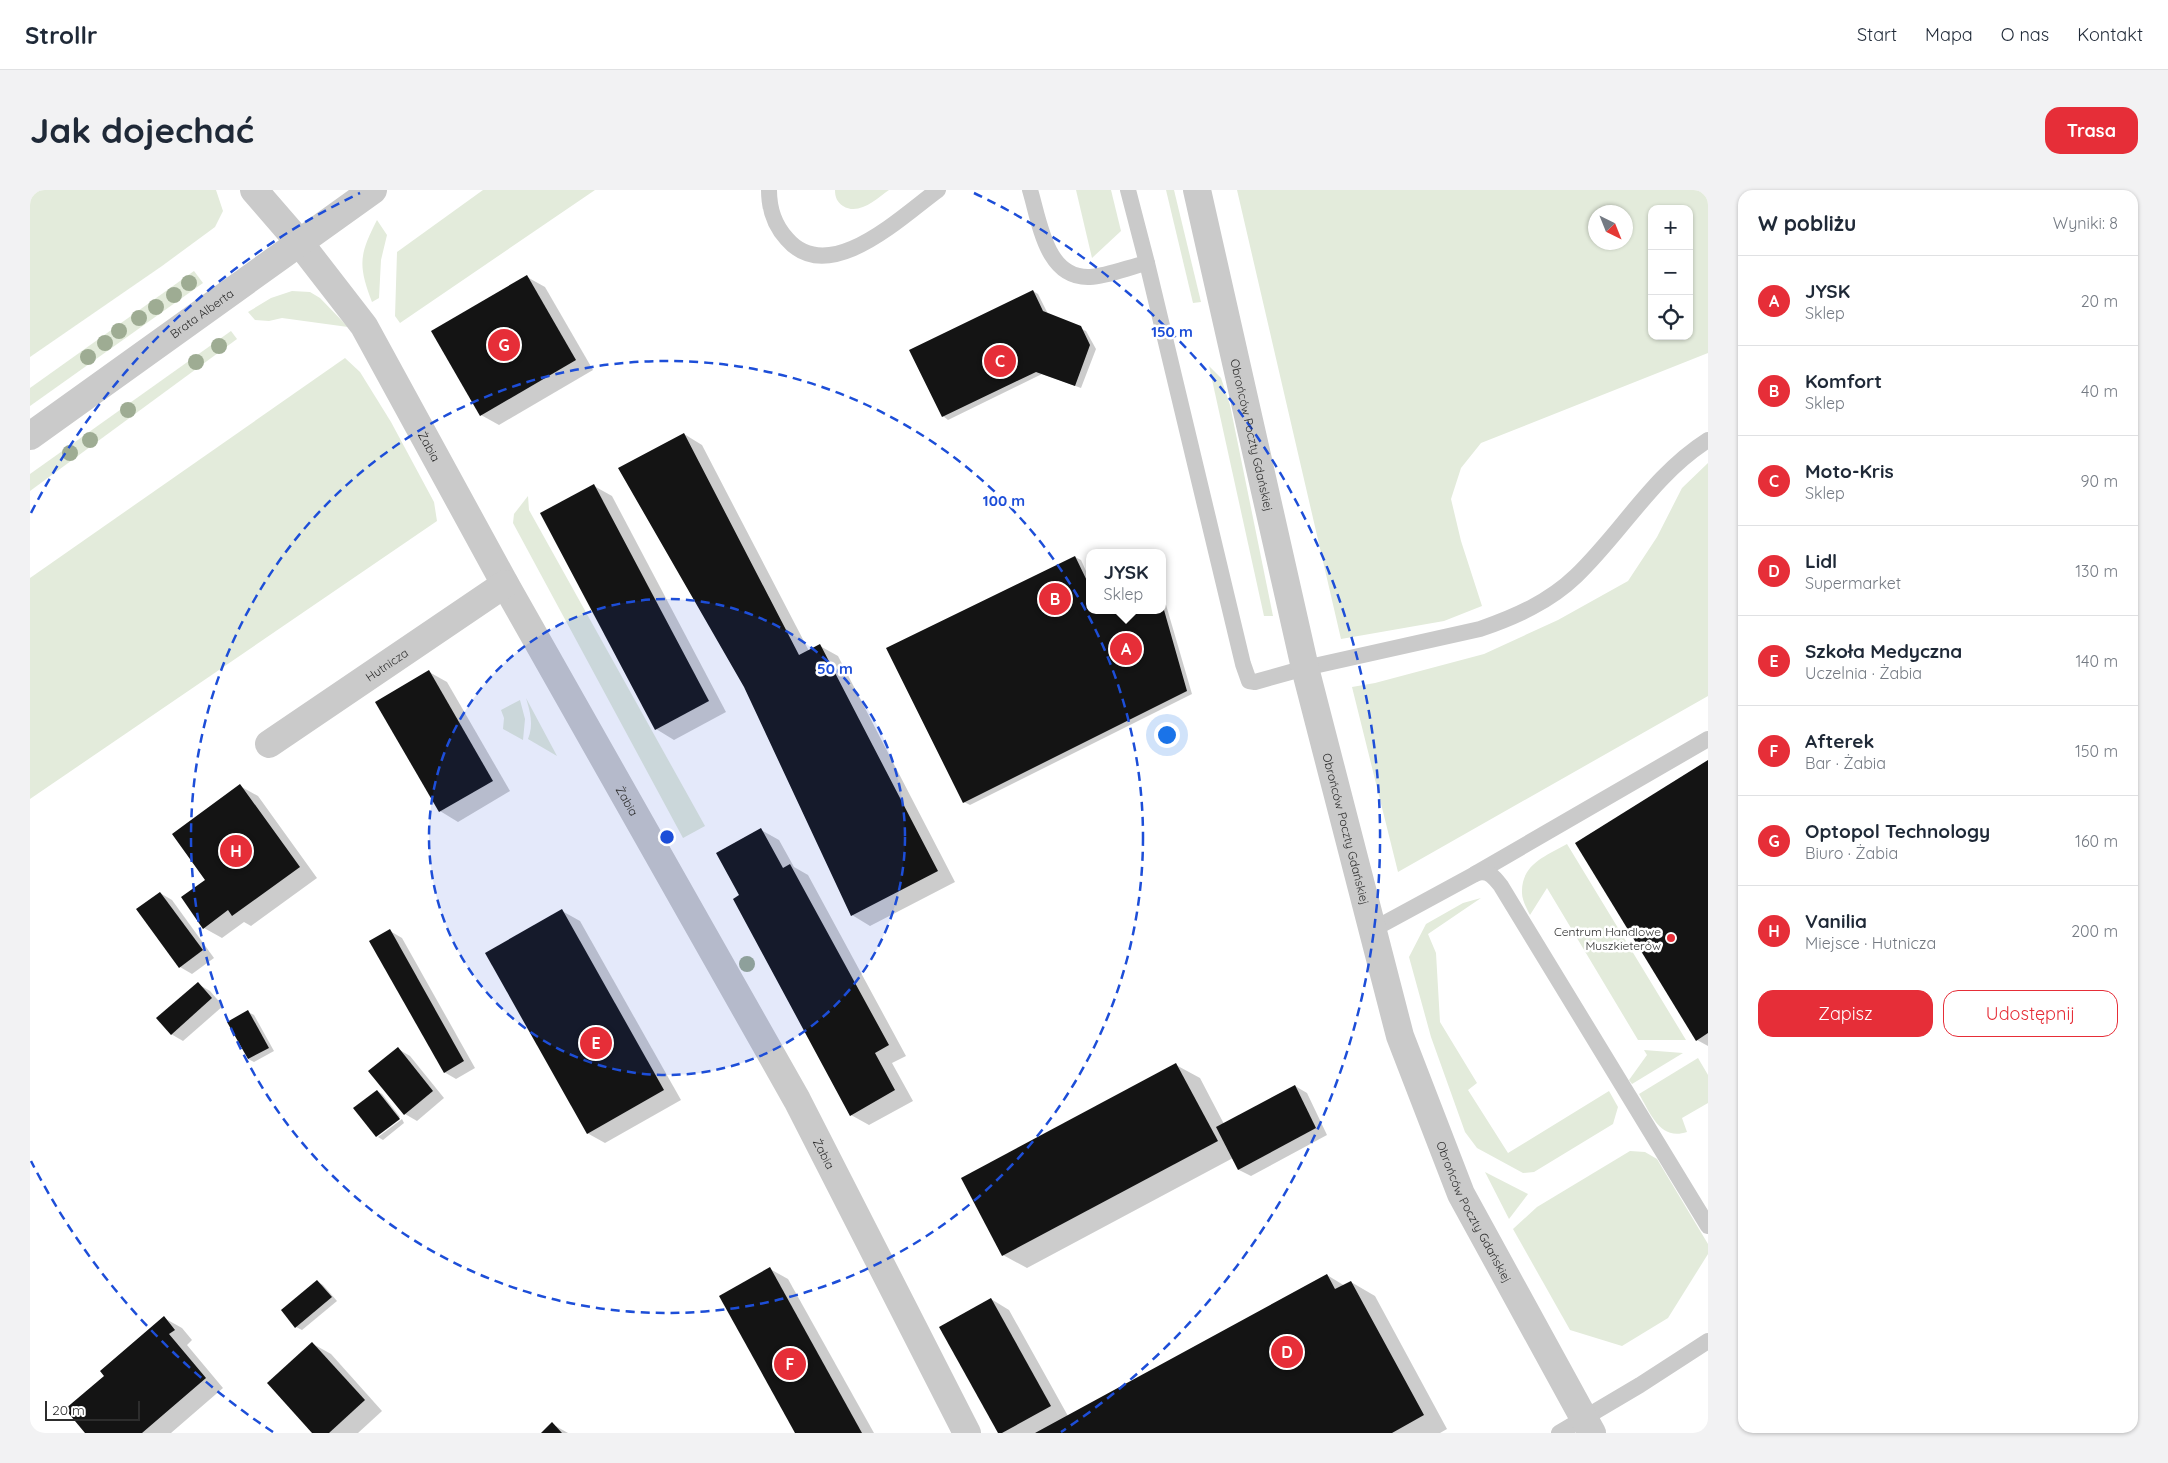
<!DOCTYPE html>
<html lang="pl">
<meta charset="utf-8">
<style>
:root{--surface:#fff;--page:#f2f2f3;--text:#1f2937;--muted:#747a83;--line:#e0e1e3;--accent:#e62e38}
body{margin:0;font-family:Quicksand,sans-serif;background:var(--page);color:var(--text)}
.controls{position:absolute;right:15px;top:15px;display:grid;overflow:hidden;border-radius:10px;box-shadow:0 1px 4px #0004}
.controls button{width:45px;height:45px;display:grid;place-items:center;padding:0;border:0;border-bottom:1px solid var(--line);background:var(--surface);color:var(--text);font:25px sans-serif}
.compass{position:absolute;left:1558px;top:15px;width:45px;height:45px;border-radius:50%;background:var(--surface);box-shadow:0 1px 4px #0004;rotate:137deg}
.scale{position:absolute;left:15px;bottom:12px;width:95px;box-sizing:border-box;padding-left:5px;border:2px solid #2d2d2d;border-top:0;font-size:14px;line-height:18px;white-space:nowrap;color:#2d2d2d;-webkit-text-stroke:4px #fff;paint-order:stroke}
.you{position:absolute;left:1136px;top:544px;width:18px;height:18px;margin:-12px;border:4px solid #fff;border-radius:50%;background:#1a73e8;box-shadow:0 0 0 8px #1a73e833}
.badge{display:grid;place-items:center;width:32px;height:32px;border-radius:50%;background:var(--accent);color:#fff;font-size:16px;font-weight:700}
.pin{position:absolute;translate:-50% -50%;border:2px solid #fff;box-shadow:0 1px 5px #0006}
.popup{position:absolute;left:1056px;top:359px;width:80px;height:65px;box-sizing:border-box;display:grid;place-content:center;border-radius:10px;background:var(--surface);filter:drop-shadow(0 1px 4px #0005);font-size:16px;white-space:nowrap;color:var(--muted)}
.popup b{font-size:19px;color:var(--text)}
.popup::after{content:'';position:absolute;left:50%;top:100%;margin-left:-10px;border:10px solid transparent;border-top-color:var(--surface)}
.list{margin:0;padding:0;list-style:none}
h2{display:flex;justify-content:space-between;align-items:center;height:65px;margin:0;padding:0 20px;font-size:21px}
h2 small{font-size:16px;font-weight:400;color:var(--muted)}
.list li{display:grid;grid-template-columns:32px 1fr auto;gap:15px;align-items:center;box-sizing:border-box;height:90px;padding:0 20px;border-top:1px solid var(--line)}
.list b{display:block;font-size:19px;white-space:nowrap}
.list p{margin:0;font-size:16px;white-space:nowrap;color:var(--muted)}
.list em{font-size:16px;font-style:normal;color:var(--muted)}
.actions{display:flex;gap:10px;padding:15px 20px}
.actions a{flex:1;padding:11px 0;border:1px solid var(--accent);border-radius:15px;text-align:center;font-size:18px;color:var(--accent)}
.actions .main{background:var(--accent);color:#fff}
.icon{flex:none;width:28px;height:28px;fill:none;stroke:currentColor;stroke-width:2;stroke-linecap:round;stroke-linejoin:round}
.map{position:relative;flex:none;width:1678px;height:1243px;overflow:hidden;border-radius:15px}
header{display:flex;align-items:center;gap:30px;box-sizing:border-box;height:70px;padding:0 25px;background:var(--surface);border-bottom:1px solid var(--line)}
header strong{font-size:24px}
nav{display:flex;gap:28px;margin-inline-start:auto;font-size:18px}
.intro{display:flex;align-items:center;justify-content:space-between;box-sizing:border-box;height:120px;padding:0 30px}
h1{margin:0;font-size:35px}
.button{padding:12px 22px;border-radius:15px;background:var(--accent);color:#fff;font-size:18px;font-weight:700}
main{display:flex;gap:30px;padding:0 30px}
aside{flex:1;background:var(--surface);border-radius:15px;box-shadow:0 1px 4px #0004}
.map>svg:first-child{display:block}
</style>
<header>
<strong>Strollr</strong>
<nav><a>Start</a><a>Mapa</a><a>O nas</a><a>Kontakt</a></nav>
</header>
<div class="intro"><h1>Jak dojechać</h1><a class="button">Trasa</a></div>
<main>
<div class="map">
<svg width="1678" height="1243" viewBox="0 0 1678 1243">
<rect width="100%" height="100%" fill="#fff"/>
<g fill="#e3ebdb" fill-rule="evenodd">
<polygon points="0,0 186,0 193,21 185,37 132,76 0,167"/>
<polygon points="453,0 565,0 370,133 365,126 367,62"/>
<path d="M 805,0 L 859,0 C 846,9 829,26 813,16 C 807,12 805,7 805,0 Z"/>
<polygon points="1046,0 1081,0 1091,41 1062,68"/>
<polygon points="1136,0 1144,0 1171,112 1163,113"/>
<path d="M 1207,0 L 1678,0 L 1678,163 L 1451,253 L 1431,278 L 1421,309 L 1431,351 L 1452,416 L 1414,431 L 1311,449 ZM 1622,19 L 1659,19 L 1659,146 L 1622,146 ZM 1566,22 L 1596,22 L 1596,52 L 1566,52 Z"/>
<path d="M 347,30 L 357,45 L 351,70 L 349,108 L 342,112 C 328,75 329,65 347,30 Z"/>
<polygon points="164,81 173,93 0,216 0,198"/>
<polygon points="262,101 280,102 290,108 318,137 252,128 239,131 225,130 218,122 241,108"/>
<polygon points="201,141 207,149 0,301 0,284"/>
<polygon points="315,168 330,182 361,232 404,312 407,331 0,609 0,388"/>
<polygon points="1179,176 1191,188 1200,215 1243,426 1234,426"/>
<polygon points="1678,273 1678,506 1368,682 1322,497 1345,493 1454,464 1528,430 1598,391 1627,347 1652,298"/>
<polygon points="498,306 499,320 675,636 653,648 483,333 484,324"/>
<path d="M 496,508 L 527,566 L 498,549 C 504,535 500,521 496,508 Z"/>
<polygon points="490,510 495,529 493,550 473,539 474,528 471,520"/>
<path d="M 1537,654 L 1656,850 L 1608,850 L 1517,698 L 1500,725 C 1497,719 1492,710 1492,703 C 1491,674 1516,666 1537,654 Z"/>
<polygon points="1451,708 1398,744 1406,763 1410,832 1447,893 1438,900 1478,963 1579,901 1588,917 1583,934 1504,982 1493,983 1447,958 1435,942 1401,847 1379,767 1396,734 1433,713"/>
<polygon points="1614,860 1653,863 1602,894 1599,890 1617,865"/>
<path d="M 1668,868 L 1678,885 L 1678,913 L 1652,928 L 1657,942 C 1630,951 1621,924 1609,904 Z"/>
<polygon points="1600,961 1615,962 1627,969 1678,1054 1678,1064 1638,1128 1592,1156 1540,1140 1483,1039 1507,1017"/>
<polygon points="1455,982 1498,1004 1479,1029"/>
</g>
<g fill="#0003">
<polygon points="497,87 515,97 563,180 469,235 451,225"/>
<polygon points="1003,101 1008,104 1018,124 1056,141 1066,159 1051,198 1012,184 918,230 913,226"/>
<polygon points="654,244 672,255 779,461 790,456 808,466 925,692 840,736 822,725"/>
<polygon points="564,296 582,306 696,522 644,550 626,539"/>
<polygon points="1045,367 1051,370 1060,390 1060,420 1132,420 1132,401 1162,504 940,615 934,612"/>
<polygon points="399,482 417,492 480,601 428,632 410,621"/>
<polygon points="1678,572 1678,856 1667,850"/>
<polygon points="210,596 228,606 287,688 221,736 214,732 192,748 174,738 177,690"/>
<polygon points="731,640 749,650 764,677 778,685 876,866 862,873 883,911 839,935 821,925 711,705"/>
<polygon points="130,703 142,710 184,768 162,784 150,777 108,720"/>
<polygon points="532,721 550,731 651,910 575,953 557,943"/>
<polygon points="360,741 372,748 445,878 426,889 414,882"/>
<polygon points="168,794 180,801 193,816 153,851 141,844"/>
<polygon points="218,822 224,825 244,861 224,872 218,869"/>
<polygon points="368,859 380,866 414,908 387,931 375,924"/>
<polygon points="1146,875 1170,888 1194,934 1265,896 1277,903 1297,945 1221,986 1209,980 1203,968 997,1078 973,1065"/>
<polygon points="347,901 352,904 370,927 347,946 325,918"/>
<polygon points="372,929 374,933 353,950 348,947"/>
<polygon points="740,1079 758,1089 844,1243 766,1243 690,1106"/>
<polygon points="1297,1085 1315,1096 1321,1092 1345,1106 1417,1239 1410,1243 970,1243 911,1137 961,1109 979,1120 1038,1226"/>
<polygon points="287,1091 293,1095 307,1111 272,1140 266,1137"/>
<polygon points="134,1128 152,1138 162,1150 157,1155 193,1198 141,1243 57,1243 37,1220 76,1186"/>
<polygon points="283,1154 301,1164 352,1221 328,1243 283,1243 239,1193"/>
<polygon points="522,1234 538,1243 513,1243"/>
</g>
<g fill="#141414">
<polygon points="497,85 546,170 450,226 401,141"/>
<polygon points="1003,100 1013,121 1051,136 1060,155 1045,196 1006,182 912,227 879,160"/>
<polygon points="654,243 769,465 790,454 908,681 821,726 714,497 588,278"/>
<polygon points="564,294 679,511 625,540 510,323"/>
<polygon points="1045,366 1060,397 1060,420 1134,420 1157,501 933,613 856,458"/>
<polygon points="399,480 463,591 409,622 345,512"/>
<polygon points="1678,570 1678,843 1666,851 1545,653"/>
<polygon points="210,594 270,677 202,726 198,720 173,739 151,707 175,690 142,644"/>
<polygon points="731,638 753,678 760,674 859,855 845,863 865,900 820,926 703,709 709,705 686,663"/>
<polygon points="130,702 173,760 149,778 106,719"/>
<polygon points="532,719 634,900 557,944 455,763"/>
<polygon points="360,739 434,871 414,883 339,751"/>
<polygon points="168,792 182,808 141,845 126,828"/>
<polygon points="218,820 239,858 218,869 197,832"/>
<polygon points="368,857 403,901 374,925 338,881"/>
<polygon points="1146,873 1188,951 972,1066 931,988"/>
<polygon points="1265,895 1286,938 1208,980 1186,937"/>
<polygon points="347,900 370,929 346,947 323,918"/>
<polygon points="740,1077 832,1243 765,1243 689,1106"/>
<polygon points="1297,1084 1305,1099 1321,1091 1394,1225 1362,1243 1005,1243"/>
<polygon points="287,1090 302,1107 265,1138 251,1120"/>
<polygon points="961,1108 1021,1216 972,1243 968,1243 909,1137"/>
<polygon points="134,1126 145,1140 139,1144 176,1188 112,1243 55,1243 35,1219 74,1186 70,1181"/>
<polygon points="282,1152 335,1210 299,1243 282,1243 237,1193"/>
<polygon points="522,1232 532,1243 511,1243"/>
</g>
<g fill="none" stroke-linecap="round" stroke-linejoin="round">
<g stroke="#cacaca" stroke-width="16">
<path d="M 739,0 C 739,18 744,35 757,49 C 799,98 872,26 908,0"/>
<path d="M 1000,0 C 1010,33 1016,89 1060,87 C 1078,86 1099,77 1117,73 L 1213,474 L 1219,491 L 1225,492 L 1275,478 L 1450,439 C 1485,427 1519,412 1546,386 C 1592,342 1623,285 1678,250"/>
<polyline points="1098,0 1117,73"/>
<polyline points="1445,684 1678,549"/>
<path d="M 1342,740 L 1447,683 C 1459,680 1464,687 1471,696 L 1678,1036"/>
<polyline points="1529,1243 1610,1195 1678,1151"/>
</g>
<g stroke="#cacaca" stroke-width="28">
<path id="s1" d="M 224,0 L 269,52 L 334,136 L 475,394 L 767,910 L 937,1243"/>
<path id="s2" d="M 239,554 L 475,394"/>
</g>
<g stroke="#cacaca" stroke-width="28">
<path id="s3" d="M 1167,0 L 1275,478 L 1370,846 L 1431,1004 L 1562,1243"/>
<path id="s4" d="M 0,246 L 343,0"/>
</g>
</g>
<g fill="#9eac93">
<circle cx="159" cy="93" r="8"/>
<circle cx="144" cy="105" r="8"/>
<circle cx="126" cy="117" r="8"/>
<circle cx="109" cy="128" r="8"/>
<circle cx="89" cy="141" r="8"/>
<circle cx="75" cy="153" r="8"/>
<circle cx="189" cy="156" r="8"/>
<circle cx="58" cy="167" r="8"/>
<circle cx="166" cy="172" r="8"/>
<circle cx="98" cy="220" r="8"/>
<circle cx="60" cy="250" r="8"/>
<circle cx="40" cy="263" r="8"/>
<circle cx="717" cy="774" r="8"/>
</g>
<circle cx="637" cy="647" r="238" fill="#1d4ed8" fill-opacity=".12"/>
<g fill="none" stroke="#1d4ed8" stroke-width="2.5" stroke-dasharray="9 6">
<circle cx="637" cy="647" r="238"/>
<circle cx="637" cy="647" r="476"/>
<path d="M243 1242A714 714 0 0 1 1 971M1 323A714 714 0 0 1 330 3M944 3A714 714 0 0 1 1031 1242"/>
</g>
<circle fill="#e62e38" stroke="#fff" stroke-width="2" cx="1641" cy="748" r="5"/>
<g text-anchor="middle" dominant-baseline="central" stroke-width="5" stroke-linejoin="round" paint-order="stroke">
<g font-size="12" fill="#2d2d2d" stroke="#fff">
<text stroke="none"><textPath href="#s4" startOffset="211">Brata Alberta</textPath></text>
<text stroke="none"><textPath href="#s3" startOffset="251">Obrońców Poczty Gdańskiej</textPath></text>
<text stroke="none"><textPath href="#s1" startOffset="312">Żabia</textPath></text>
<text stroke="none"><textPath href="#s2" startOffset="142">Hutnicza</textPath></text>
<text stroke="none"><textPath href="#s1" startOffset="718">Żabia</textPath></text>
<text stroke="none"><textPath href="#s3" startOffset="656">Obrońców Poczty Gdańskiej</textPath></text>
<text stroke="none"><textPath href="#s1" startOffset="1122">Żabia</textPath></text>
<text stroke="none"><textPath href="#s3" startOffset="1061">Obrońców Poczty Gdańskiej</textPath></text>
</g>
<g font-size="12" fill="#2d2d2d" stroke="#fff" text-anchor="end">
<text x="1631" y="741">Centrum Handlowe<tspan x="1631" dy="14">Muszkieterów</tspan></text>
</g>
</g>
<circle cx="637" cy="647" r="8" fill="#1d4ed8" stroke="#fff" stroke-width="2.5"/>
<g font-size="15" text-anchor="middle" font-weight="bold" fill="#1d4ed8" stroke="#fff" stroke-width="5" stroke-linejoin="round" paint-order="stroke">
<text x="1142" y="147">150 m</text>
<text x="974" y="316">100 m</text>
<text x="805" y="484">50 m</text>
</g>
</svg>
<div class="controls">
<button>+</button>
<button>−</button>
<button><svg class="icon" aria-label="locate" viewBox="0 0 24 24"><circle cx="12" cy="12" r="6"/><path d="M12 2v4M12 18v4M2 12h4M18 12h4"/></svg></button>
</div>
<svg class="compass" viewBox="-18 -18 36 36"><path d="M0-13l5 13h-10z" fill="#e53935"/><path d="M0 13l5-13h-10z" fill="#747a83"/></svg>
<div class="scale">20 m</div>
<div class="you"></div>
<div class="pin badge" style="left:1096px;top:459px">A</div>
<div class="popup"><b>JYSK</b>Sklep</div>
<div class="pin badge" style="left:1025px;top:409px">B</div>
<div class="pin badge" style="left:970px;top:171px">C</div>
<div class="pin badge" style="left:1257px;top:1162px">D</div>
<div class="pin badge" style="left:566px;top:853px">E</div>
<div class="pin badge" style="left:760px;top:1174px">F</div>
<div class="pin badge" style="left:474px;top:155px">G</div>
<div class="pin badge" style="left:206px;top:661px">H</div>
</div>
<aside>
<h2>W pobliżu<small>Wyniki: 8</small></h2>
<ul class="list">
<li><span class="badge">A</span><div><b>JYSK</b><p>Sklep</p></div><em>20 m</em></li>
<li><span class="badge">B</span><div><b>Komfort</b><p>Sklep</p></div><em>40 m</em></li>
<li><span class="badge">C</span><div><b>Moto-Kris</b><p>Sklep</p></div><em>90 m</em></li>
<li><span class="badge">D</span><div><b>Lidl</b><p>Supermarket</p></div><em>130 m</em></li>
<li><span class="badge">E</span><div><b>Szkoła Medyczna</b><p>Uczelnia · Żabia</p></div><em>140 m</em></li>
<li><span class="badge">F</span><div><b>Afterek</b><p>Bar · Żabia</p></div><em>150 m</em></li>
<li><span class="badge">G</span><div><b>Optopol Technology</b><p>Biuro · Żabia</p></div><em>160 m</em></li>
<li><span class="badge">H</span><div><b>Vanilia</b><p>Miejsce · Hutnicza</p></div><em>200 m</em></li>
</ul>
<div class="actions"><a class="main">Zapisz</a><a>Udostępnij</a></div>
</aside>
</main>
